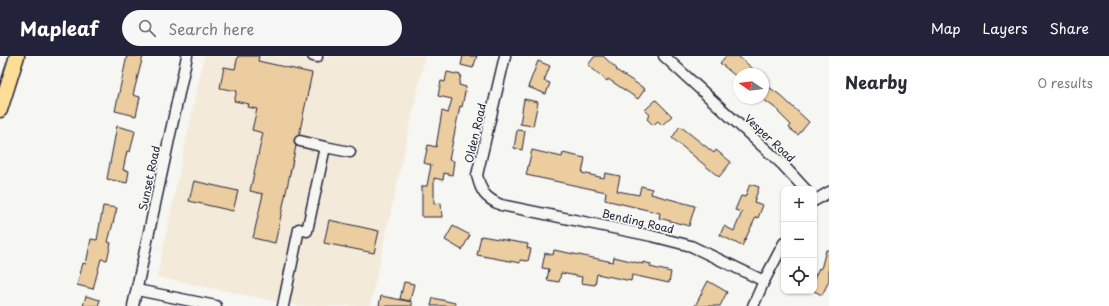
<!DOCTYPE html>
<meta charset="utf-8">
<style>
:root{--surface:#fff;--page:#f7f7f7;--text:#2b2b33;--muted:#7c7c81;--line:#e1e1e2;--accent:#22223b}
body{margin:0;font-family:"Playpen Sans",sans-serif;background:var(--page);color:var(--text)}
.controls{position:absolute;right:12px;bottom:12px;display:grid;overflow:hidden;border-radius:8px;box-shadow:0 1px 3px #0004}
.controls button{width:36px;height:36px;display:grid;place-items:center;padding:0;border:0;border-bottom:1px solid var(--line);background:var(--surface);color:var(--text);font:20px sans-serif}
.compass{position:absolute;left:733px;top:12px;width:36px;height:36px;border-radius:50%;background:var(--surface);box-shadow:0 1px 3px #0004;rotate:283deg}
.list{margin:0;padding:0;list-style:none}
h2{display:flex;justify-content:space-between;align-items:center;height:52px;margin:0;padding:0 16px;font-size:17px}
h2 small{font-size:13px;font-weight:400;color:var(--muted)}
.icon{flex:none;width:22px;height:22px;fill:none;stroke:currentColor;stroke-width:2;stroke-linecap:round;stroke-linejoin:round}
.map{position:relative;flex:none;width:829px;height:250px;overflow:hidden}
header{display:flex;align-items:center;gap:24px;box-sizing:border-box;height:56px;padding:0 20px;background:var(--accent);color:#fff}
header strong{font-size:19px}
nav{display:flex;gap:22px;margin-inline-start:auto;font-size:14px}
.search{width:280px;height:36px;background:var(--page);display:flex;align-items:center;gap:10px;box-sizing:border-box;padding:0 14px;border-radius:22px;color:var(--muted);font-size:15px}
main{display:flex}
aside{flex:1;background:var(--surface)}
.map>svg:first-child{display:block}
</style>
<header>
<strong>Mapleaf</strong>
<div class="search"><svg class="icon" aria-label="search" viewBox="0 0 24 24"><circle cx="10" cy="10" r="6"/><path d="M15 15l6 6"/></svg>Search here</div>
<nav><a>Map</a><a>Layers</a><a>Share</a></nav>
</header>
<main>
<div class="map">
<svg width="829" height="250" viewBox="0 0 829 250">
<rect width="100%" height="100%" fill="#f6f6f2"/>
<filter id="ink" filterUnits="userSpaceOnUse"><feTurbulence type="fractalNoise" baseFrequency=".025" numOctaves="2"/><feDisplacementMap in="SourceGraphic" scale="8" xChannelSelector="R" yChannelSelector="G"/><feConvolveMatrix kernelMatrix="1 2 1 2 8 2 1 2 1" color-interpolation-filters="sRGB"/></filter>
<g filter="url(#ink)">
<polygon fill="#f3ead9" points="204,0 425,0 370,250 299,250 157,221"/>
<g fill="#eccd9f" stroke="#22223b">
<polygon points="127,0 143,0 133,39 140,41 136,60 115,55"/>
<polygon points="238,0 259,0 258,5 312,17 299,79 294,84 296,90 275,187 253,182 263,138 250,135 263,77 252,74 257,53 248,51 249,48 234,45 237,35 220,32 224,11 235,13"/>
<polygon points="463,0 477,0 473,12 461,9"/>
<polygon points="595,0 603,0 617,13 616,14 645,33 638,43 608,23 607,25 588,9"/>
<polygon points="726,0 738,0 753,13 749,18 739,18 739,23 720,7"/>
<polygon points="538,5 550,10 544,25 550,27 546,38 528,31"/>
<polygon points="447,16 461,19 459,29 466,31 462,51 460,50 449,104 454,105 452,119 444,117 443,124 434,122 434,148 441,147 442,161 422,161 422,130 427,130 431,109 424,107 428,89 436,91 442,55 448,57 452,43 438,40 441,25 445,26"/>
<polygon points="763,27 780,39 809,66 798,79 789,72 791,69 778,56 779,55 763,43"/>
<polygon points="524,43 538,46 533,70 520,68"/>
<polygon points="656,44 672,60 662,69 658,65 653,69 647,63 650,59 645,54"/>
<polygon points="117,70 135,75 130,96 127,95 123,114 129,115 127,127 107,123"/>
<polygon points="680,70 714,97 716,94 731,106 719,121 672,82"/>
<polygon points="517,74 525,75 522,94 514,92"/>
<polygon points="532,94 562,101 563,97 585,102 582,117 604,122 605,117 620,120 617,135 639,139 641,130 652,133 651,138 695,150 689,170 659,162 660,157 605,144 606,136 526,119"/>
<polygon points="194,125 238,135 233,155 189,145"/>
<polygon points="750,128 759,131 754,146 763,149 758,162 756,161 742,190 720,179 724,170 734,175 742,156 735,154 741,140 745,141"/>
<polygon points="103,150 117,152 108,186 111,187 107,204 101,203 93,233 77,229 83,207 86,208 91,183 97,184"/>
<polygon points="329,164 379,175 374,197 324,187"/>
<polygon points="453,170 470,179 462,194 445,184"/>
<polygon points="481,180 528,188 527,192 531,193 528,205 520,204 520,207 477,199"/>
<polygon points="554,194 613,206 614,201 643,208 643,206 651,208 650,211 671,216 669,227 632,219 631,225 597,218 595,229 581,227 582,221 561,217 559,226 547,224 549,213 542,212 545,197 553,199"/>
<polygon points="826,194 829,194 829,225 822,239 814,235 814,222 819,212 821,213"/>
<polygon points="708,225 727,236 720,250 695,250"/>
<polygon points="404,226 414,228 410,245 400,243"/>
<polygon points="86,240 100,244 98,250 83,250"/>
<polygon points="381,240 412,246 412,250 379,250"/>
<polygon points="433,242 455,247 455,250 431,250"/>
</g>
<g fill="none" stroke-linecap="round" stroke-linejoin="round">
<g stroke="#22223b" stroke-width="13">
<g id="minor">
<polyline points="313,0 317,1"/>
<path d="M 505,0 L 477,119 C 481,136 485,142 501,149 L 652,180 L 691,190 L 764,225"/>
<polyline points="664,0 783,109 805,133"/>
<polyline points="300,85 325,91"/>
<polyline points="814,145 829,136"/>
<polyline points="137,234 216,250"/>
<polyline points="133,250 187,0"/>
<polyline points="283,250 299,173 307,175 325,91 350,96"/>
<polyline points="753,250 764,225 784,187"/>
</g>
</g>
<g stroke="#22223b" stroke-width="17">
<polyline id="highway" points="0,54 17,0"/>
</g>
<use href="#minor" stroke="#f6f6f2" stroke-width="10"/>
<use href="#highway" stroke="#fdde96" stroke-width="14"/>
</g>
</g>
<g text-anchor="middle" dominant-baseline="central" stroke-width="3.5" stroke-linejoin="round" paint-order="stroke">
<g font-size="11" fill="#22223b" stroke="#f6f6f2">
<text transform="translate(475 77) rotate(-77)">Olden Road</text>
<text transform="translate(770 82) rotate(43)">Vesper Road</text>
<text transform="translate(149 122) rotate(-78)">Sunset Road</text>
<text transform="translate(638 165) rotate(13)">Bending Road</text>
</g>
</g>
</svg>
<div class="controls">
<button>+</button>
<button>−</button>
<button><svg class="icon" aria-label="locate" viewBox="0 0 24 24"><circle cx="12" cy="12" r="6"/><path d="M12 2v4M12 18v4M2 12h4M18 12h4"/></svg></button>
</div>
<svg class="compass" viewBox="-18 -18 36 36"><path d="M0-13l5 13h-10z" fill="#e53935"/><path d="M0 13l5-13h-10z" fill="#7c7c81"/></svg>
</div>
<aside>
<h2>Nearby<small>0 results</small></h2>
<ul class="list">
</ul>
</aside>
</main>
